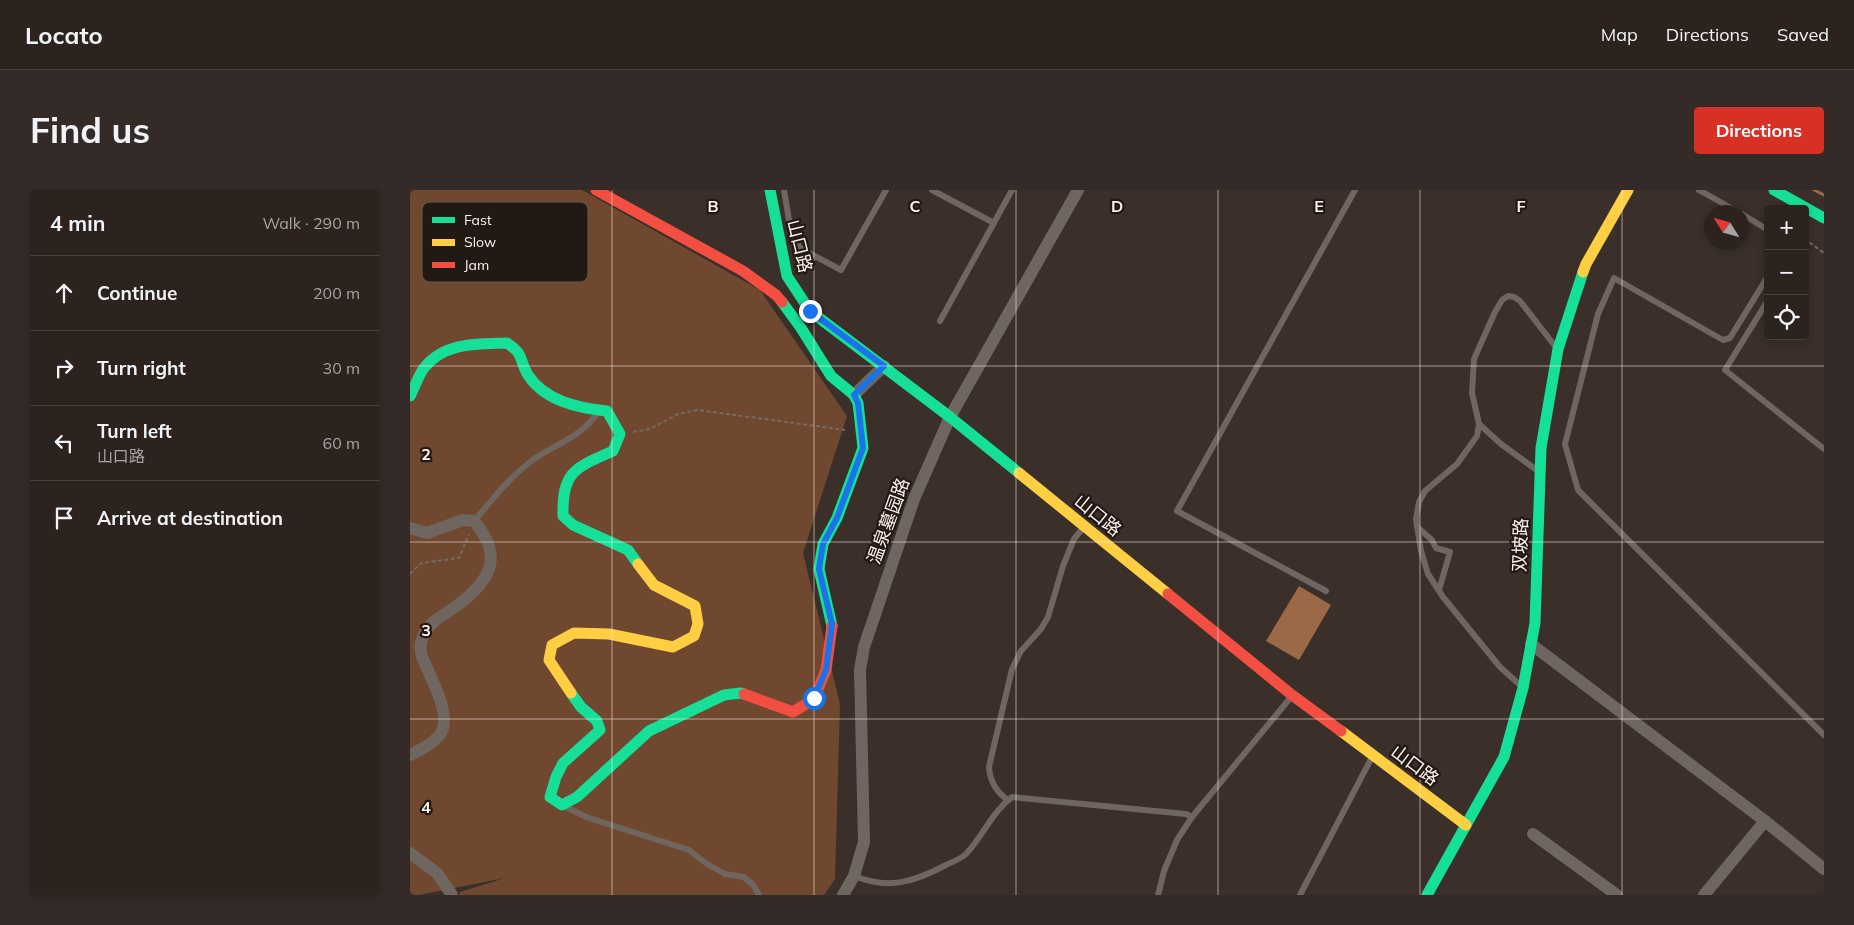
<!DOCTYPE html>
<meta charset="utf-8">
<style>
:root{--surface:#2c231f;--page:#342b28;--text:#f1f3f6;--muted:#a6a4a4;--line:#48403d;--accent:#d93025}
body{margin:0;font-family:Mulish,"Noto Sans SC",sans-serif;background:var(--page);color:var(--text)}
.controls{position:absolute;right:15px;top:15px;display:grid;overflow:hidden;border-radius:5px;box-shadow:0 2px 8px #0003}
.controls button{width:45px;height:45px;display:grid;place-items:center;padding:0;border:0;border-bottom:1px solid var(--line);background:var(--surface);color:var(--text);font:25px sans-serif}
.compass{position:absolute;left:1294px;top:15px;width:45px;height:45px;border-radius:50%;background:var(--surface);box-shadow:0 2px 8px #0003;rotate:307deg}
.stop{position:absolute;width:15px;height:15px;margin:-11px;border:4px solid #1a73e8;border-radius:50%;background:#fff}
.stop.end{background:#1a73e8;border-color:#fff;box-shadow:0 1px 5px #0008}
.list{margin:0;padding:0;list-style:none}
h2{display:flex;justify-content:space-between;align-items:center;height:65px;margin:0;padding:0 20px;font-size:21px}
h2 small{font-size:16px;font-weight:400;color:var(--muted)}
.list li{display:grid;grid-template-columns:32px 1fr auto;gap:15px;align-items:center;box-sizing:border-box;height:75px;padding:0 20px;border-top:1px solid var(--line)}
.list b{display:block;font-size:19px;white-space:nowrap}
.list p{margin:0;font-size:16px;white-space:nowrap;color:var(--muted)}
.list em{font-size:16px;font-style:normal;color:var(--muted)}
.icon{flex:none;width:28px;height:28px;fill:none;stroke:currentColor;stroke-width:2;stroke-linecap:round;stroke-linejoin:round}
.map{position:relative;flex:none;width:1414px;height:705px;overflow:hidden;border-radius:5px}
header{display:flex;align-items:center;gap:30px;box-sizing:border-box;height:70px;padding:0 25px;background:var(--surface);border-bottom:1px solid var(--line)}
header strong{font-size:24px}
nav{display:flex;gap:28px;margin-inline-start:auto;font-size:18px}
.intro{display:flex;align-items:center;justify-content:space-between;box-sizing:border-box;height:120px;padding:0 30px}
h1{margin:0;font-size:35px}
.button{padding:12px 22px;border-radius:5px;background:var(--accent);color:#fff;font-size:18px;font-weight:700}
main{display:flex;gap:30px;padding:0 30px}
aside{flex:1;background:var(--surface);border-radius:5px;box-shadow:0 2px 8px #0003}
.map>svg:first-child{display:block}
</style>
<header>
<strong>Locato</strong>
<nav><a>Map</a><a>Directions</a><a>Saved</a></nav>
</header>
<div class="intro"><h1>Find us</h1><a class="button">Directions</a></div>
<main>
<aside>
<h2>4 min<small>Walk · 290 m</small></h2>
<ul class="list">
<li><svg class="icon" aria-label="ahead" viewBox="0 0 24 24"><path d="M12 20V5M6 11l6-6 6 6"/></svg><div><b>Continue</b></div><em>200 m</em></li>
<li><svg class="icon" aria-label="right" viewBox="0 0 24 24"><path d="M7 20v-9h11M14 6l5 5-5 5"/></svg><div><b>Turn right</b></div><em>30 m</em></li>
<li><svg class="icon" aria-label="left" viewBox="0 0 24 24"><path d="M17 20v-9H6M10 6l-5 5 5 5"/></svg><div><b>Turn left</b><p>山口路</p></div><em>60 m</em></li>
<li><svg class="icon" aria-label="arrive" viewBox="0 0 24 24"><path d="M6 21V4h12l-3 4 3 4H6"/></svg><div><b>Arrive at destination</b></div></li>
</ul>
</aside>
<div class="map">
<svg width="1414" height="705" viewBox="0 0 1414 705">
<rect width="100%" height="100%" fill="#3a2f29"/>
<polygon fill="#6f482f" points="0,0 172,0 350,100 437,226 393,363 430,514 425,689 414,705 49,705 50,702 95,688 9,705 0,705"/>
<polygon fill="#9b6948" points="889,396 921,415 889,470 856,451"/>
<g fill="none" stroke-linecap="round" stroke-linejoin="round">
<polyline stroke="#9b6948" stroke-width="3" points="1404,0 1414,5"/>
<g stroke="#746b66" stroke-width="2" stroke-dasharray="4 2.5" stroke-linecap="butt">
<polyline points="1395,52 1396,50 1414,63"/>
<polyline points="223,242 240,239 268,224 288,220 435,240"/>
<polyline points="0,384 11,373 49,368 59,344"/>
</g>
<g stroke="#706660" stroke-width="6">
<polyline points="374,0 381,42 390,58 431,80 476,0"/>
<polyline points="522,0 584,33"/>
<polyline points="1289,0 1328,22"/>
<polyline points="1332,24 1358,40"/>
<polyline points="1358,86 1320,148 1313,150 1204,88 1188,124 1155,254 1168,300 1414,545"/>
<polyline points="1358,110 1315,180 1414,259"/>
<polyline points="530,131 602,0"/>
<polyline points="1069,234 1091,254 1128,281"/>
<path d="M 64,331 C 82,310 98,289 120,272 C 144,254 170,249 188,222"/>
<polyline points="1007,337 1022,350 1026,358 1040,362 1029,400"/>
<polyline points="916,401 767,321 945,0"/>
<polyline points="1110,495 1090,477 1033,407 1018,384 1011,361 1006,329 1009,312 1015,301 1047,274 1067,246 1069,234 1062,203 1064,169 1085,122 1092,110 1098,106 1104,107 1110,111 1145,156"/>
<path d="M 598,610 C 586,602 580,591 579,577 L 602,479 L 611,461 L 631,439 L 638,427 L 653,376 L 664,349 L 673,338"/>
<polyline points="156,617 176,627 279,660 297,674 315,684 334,687 343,695 349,705"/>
<path d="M 444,686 C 479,700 504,692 536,675 C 542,672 551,669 556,664 C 573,646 582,622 602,607 L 776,624 L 782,627"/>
<polyline points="748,705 754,681 767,650 782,627 881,507"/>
<polyline points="890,705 962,567"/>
</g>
<g stroke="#706660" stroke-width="12">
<polyline points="444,205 474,176"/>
<path d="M 0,338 L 17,343 L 53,330 L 64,331 C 91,363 84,386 53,411 C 38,424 15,431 11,453 C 9,462 13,470 17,478 C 24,495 43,529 29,546 C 21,555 10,560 0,565"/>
<polyline points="1121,454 1355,631 1414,679"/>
<polyline points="1123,644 1207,705"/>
<polyline points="0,663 27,683 42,705"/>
<polyline points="433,705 444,686 454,652 450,480 454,457 504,309 540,227 668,0"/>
<polyline points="1294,705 1355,631"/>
</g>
<g stroke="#16e098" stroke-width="11">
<polyline points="360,0 377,86 400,121 540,227 609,283"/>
<polyline points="1364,0 1414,28"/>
<polyline points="372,112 391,138 421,186 444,205 448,213 453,258 427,328 413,354 409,379 422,436"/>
<path d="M 0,206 C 5,197 8,186 14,178 C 34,152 67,154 97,153 C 116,166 108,169 118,185 C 135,211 168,218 197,221 L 210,244 L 203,261 C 165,278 152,281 153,326 L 163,335 L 218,360 L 228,374"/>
<polyline points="161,503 171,517 187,531 190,540 153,573 146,587 140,607 152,615 167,607 239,541 314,505 331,503 334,504"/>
<polyline points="1017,705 1094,567 1113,498 1125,433 1131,258 1148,159 1173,82"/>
</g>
<g stroke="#ffcf43" stroke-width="11">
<polyline points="1173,82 1176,74 1218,0"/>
<polyline points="609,283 758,404"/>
<polyline points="161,503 139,470 142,455 164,443 199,444 263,457 284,446 288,434 285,416 244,395 228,374"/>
<polyline points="931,541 1056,635"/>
</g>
<g stroke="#f24e42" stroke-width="11">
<polyline points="186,0 333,81 366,105 372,112"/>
<polyline points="758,404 882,505 931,541"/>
<polyline points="334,504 383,522 404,509 416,480 422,436"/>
</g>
</g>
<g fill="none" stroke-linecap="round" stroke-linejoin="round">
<polyline stroke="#1a73e8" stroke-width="6" points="400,121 474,176 444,205 448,213 453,258 427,328 413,354 409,379 422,434 416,480 404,508"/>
</g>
<path fill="none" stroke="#fff2ea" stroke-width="1" stroke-opacity="0.55" d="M 202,0 L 202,705M 404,0 L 404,705M 606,0 L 606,705M 808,0 L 808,705M 1010,0 L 1010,705M 1212,0 L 1212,705M 0,176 L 1414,176M 0,352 L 1414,352M 0,529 L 1414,529"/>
<g text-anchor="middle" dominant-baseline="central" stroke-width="4.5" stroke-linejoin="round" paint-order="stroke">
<g font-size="18" fill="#fff2ea" stroke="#211913">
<text transform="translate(390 56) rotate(76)">山口路</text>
<text transform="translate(688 325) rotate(39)">山口路</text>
<text transform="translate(478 331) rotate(-70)">温泉墓园路</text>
<text transform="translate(1110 355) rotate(-88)">双坡路</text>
<text transform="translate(1005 575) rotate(37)">山口路</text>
</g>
</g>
<rect x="12" y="12" width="166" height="80" rx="8" fill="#211913" stroke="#645a54" stroke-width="1"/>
<rect x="22" y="27" width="23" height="6" fill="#16e098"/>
<rect x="22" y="49" width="23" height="7" fill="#ffcf43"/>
<rect x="22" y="72" width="23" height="6" fill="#f24e42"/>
<g font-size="14" fill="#fff2ea">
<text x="54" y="35">Fast</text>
<text x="54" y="57">Slow</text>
<text x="54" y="80">Jam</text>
</g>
<g font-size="16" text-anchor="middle" font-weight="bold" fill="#fff2ea" stroke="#211913" stroke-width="4.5" stroke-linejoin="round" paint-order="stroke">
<text x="303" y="22">B</text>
<text x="505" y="22">C</text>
<text x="707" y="22">D</text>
<text x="909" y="22">E</text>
<text x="1111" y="22">F</text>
<text x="16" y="270">2</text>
<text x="16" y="446">3</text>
<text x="16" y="623">4</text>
</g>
</svg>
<div class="controls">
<button>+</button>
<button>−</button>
<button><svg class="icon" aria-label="locate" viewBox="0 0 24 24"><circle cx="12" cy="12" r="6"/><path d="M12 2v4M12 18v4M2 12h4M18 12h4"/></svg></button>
</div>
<svg class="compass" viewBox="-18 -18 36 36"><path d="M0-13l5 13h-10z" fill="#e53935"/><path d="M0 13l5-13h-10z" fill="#a6a4a4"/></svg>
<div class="stop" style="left:404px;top:508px"></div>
<div class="stop end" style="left:400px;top:121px"></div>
</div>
</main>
